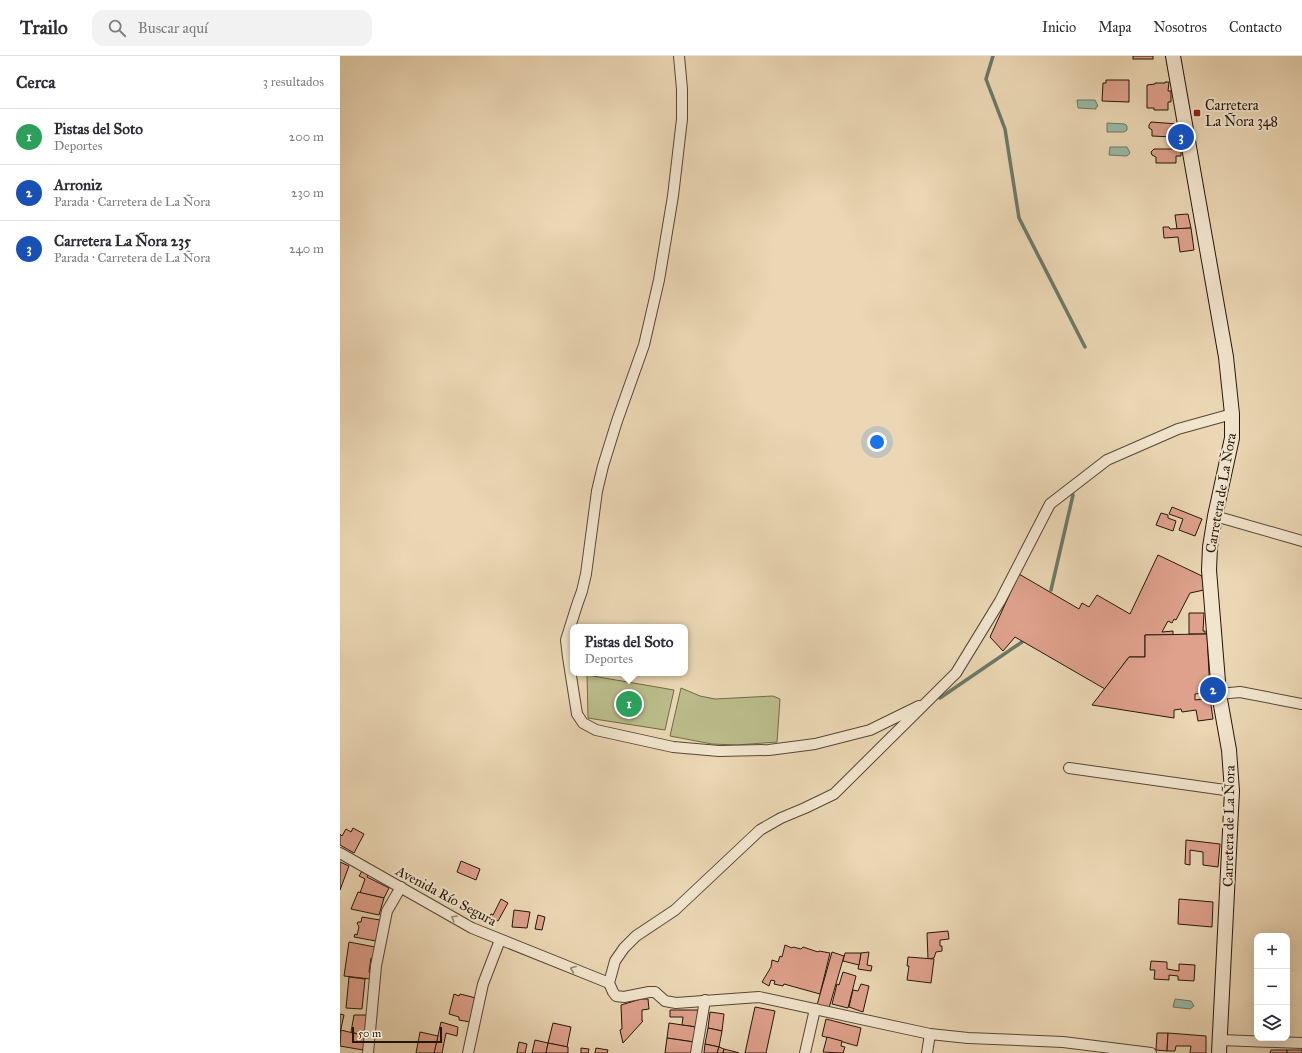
<!DOCTYPE html>
<html lang="es">
<meta charset="utf-8">
<style>
:root{--surface:#fff;--page:#f2f2f3;--text:#2b2b33;--muted:#7c7c81;--line:#e1e1e2;--accent:#b45309}
body{margin:0;font-family:"IM FELL Great Primer",serif;background:var(--page);color:var(--text)}
.controls{position:absolute;right:12px;bottom:12px;display:grid;overflow:hidden;border-radius:8px;box-shadow:0 4px 16px #0002}
.controls button{width:36px;height:36px;display:grid;place-items:center;padding:0;border:0;border-bottom:1px solid var(--line);background:var(--surface);color:var(--text);font:20px sans-serif}
.scale{position:absolute;left:12px;bottom:10px;width:90px;box-sizing:border-box;padding-left:4px;border:2px solid #251709;border-top:0;font-size:11px;line-height:14px;white-space:nowrap;color:#251709;-webkit-text-stroke:3px #f2e5ce;paint-order:stroke}
.you{position:absolute;left:537px;top:386px;width:14px;height:14px;margin:-10px;border:3px solid #fff;border-radius:50%;background:#1a73e8;box-shadow:0 0 0 6px #1a73e833}
.badge{display:grid;place-items:center;width:26px;height:26px;border-radius:50%;background:var(--accent);color:#fff;font-size:13px;font-weight:700}
.pin{position:absolute;translate:-50% -50%;border:2px solid #fff;box-shadow:0 1px 4px #0006}
.popup{position:absolute;left:230px;top:568px;width:118px;height:52px;box-sizing:border-box;display:grid;place-content:center;border-radius:8px;background:var(--surface);filter:drop-shadow(0 1px 3px #0005);font-size:13px;white-space:nowrap;color:var(--muted)}
.popup b{font-size:15px;color:var(--text)}
.popup::after{content:'';position:absolute;left:50%;top:100%;margin-left:-8px;border:8px solid transparent;border-top-color:var(--surface)}
.list{margin:0;padding:0;list-style:none}
h2{display:flex;justify-content:space-between;align-items:center;height:52px;margin:0;padding:0 16px;font-size:17px}
h2 small{font-size:13px;font-weight:400;color:var(--muted)}
.list li{display:grid;grid-template-columns:26px 1fr auto;gap:12px;align-items:center;box-sizing:border-box;height:56px;padding:0 16px;border-top:1px solid var(--line)}
.list b{display:block;font-size:15px;white-space:nowrap}
.list p{margin:0;font-size:13px;white-space:nowrap;color:var(--muted)}
.list em{font-size:13px;font-style:normal;color:var(--muted)}
.icon{flex:none;width:22px;height:22px;fill:none;stroke:currentColor;stroke-width:2;stroke-linecap:round;stroke-linejoin:round}
.map{position:relative;flex:none;width:962px;height:997px;overflow:hidden}
header{display:flex;align-items:center;gap:24px;box-sizing:border-box;height:56px;padding:0 20px;background:var(--surface);border-bottom:1px solid var(--line)}
header strong{font-size:19px}
nav{display:flex;gap:22px;margin-inline-start:auto;font-size:14px}
.search{width:280px;height:36px;background:var(--page);display:flex;align-items:center;gap:10px;box-sizing:border-box;padding:0 14px;border-radius:12px;color:var(--muted);font-size:15px}
main{display:flex}
aside{flex:1;background:var(--surface)}
.map>svg:first-child{display:block}
</style>
<header>
<strong>Trailo</strong>
<div class="search"><svg class="icon" aria-label="search" viewBox="0 0 24 24"><circle cx="10" cy="10" r="6"/><path d="M15 15l6 6"/></svg>Buscar aquí</div>
<nav><a>Inicio</a><a>Mapa</a><a>Nosotros</a><a>Contacto</a></nav>
</header>
<main>
<aside>
<h2>Cerca<small>3 resultados</small></h2>
<ul class="list">
<li><span class="badge" style="background:#2e9e5b">1</span><div><b>Pistas del Soto</b><p>Deportes</p></div><em>200 m</em></li>
<li><span class="badge" style="background:#1a4fb4">2</span><div><b>Arroniz</b><p>Parada · Carretera de La Ñora</p></div><em>230 m</em></li>
<li><span class="badge" style="background:#1a4fb4">3</span><div><b>Carretera La Ñora 235</b><p>Parada · Carretera de La Ñora</p></div><em>240 m</em></li>
</ul>
</aside>
<div class="map">
<svg width="962" height="997" viewBox="0 0 962 997">
<rect width="100%" height="100%" fill="#ebd7b4"/>
<filter id="stains"><feTurbulence type="fractalNoise" baseFrequency=".005" numOctaves="4"/><feColorMatrix values="0 0 0 0 .2 0 0 0 0 .09 0 0 0 0 .02 0 0 0 .5 -.17"/></filter>
<radialGradient id="worn" r=".72"><stop offset=".6" stop-color="#630" stop-opacity="0"/><stop offset="1" stop-color="#630" stop-opacity=".3"/></radialGradient>
<g fill="#bbbd8b" stroke="#706a4a">
<polygon points="247,619 334,634 325,674 248,662"/>
<polygon points="341,632 360,640 375,643 433,640 440,643 437,686 397,689 372,688 330,680"/>
</g>
<g fill="#99baa7" stroke="#6b7968">
<polygon points="737,44 755,44 758,50 756,51 756,53 738,52"/>
<polygon points="767,67 785,68 787,70 787,74 784,76 767,76"/>
<polygon points="770,91 787,91 790,97 787,100 769,99"/>
<polygon points="835,943 851,945 854,950 850,953 833,951"/>
</g>
<g fill="none" stroke-linecap="round" stroke-linejoin="round">
<g stroke="#6b7968" stroke-width="3.5">
<polyline points="653,0 646,23 665,73 679,162 745,291"/>
<polyline points="711,534 733,439"/>
<polyline points="600,642 682,586"/>
</g>
</g>
<g fill="#dfa18c" stroke="#251709">
<rect x="793" y="0" width="20" height="3"/>
<polygon points="766,24 789,24 789,46 762,45 763,27 766,27"/>
<polygon points="825,26 829,26 828,35 831,35 831,46 828,46 828,54 814,54 814,52 807,52 807,29 815,28 815,27 825,27"/>
<polygon points="811,66 838,68 838,75 833,75 832,81 812,80 812,74 809,72 809,69"/>
<polygon points="814,93 841,93 841,100 836,100 836,107 816,107 816,101 812,99 811,96"/>
<polygon points="848,158 851,172 837,173 835,159"/>
<polygon points="823,171 829,171 830,173 851,172 854,194 840,196 838,181 824,182"/>
<polygon points="832,451 862,463 855,480 839,474 843,463 829,458"/>
<polygon points="821,457 828,459 828,462 836,465 833,475 816,469"/>
<polygon points="818,499 862,520 864,534 850,537 836,564 834,563 832,567 828,565 822,576 833,575 833,579 805,579 805,601 789,601 765,633 675,581 663,595 650,581 679,518 739,553 742,547 749,551 757,539 790,558"/>
<polygon points="849,557 864,557 863,575 865,575 865,578 849,578"/>
<polygon points="867,578 870,636 855,638 855,644 870,642 873,663 858,665 856,654 842,656 841,653 834,654 834,662 752,649 789,601 805,601 805,579"/>
<polygon points="13,772 24,778 14,797 0,789 0,778 2,780 6,773 11,776"/>
<polygon points="846,784 880,788 878,811 863,809 863,796 850,794 850,809 845,808"/>
<polygon points="121,805 140,813 136,824 117,816"/>
<polygon points="0,806 9,810 0,834"/>
<polygon points="22,815 28,819 27,821 49,832 44,842 20,837 25,823 19,820"/>
<polygon points="18,836 44,842 39,859 11,853"/>
<polygon points="161,843 168,847 158,865 149,861 151,858 153,859"/>
<polygon points="839,843 873,846 872,871 838,868"/>
<polygon points="174,854 190,856 187,872 172,871"/>
<polygon points="198,859 205,861 202,874 195,873"/>
<polygon points="22,861 40,864 36,885 14,881 15,878 17,879 19,871 17,867 18,866 21,866"/>
<polygon points="608,875 609,883 600,884 600,890 602,890 602,895 596,896 594,902 588,903 587,877"/>
<polygon points="9,886 35,891 34,903 31,902 29,916 31,917 30,923 4,920"/>
<polygon points="445,889 452,892 453,891 461,893 463,891 478,896 479,895 490,897 480,938 444,928 443,930 434,928 435,925 431,924 429,930 422,926 431,911 432,904 438,906 440,900 442,901"/>
<polygon points="492,896 504,900 489,952 477,949"/>
<polygon points="529,896 527,909 532,910 531,915 518,913 521,897"/>
<polygon points="505,897 521,897 519,909 503,905"/>
<polygon points="568,901 594,903 591,927 567,924 569,910 567,910"/>
<polygon points="811,905 827,906 827,913 839,915 839,908 855,909 854,925 838,924 838,920 829,919 829,924 814,923 815,914 810,914"/>
<polygon points="503,916 516,920 508,952 492,948 497,928 499,929"/>
<polygon points="9,921 25,923 22,953 6,952"/>
<polygon points="521,928 529,930 523,956 509,951 513,934 518,935"/>
<polygon points="114,938 119,940 120,938 136,942 130,966 119,964 119,961 109,958"/>
<polygon points="301,943 308,943 309,953 302,954 302,965 303,965 283,987 280,974 282,973 281,949"/>
<polygon points="415,951 435,955 426,997 405,997"/>
<polygon points="330,954 359,954 356,971 342,969 343,961 330,961"/>
<polygon points="370,956 384,958 382,975 368,972"/>
<polygon points="0,958 4,959 0,977"/>
<polygon points="14,959 28,959 25,980 11,976"/>
<polygon points="486,963 521,972 517,990 482,980"/>
<polygon points="101,966 118,971 117,980 106,977 102,997 94,997"/>
<polygon points="213,967 231,971 227,991 208,987"/>
<polygon points="329,967 356,971 354,986 327,982"/>
<polygon points="368,972 382,975 379,991 365,988"/>
<polygon points="1,974 25,980 23,994 0,990"/>
<polygon points="80,976 98,980 94,997 76,997"/>
<polygon points="817,977 828,977 827,995 816,994"/>
<polygon points="828,977 866,980 866,997 850,997 851,990 836,990 835,995 827,995"/>
<polygon points="487,981 502,985 501,990 505,991 503,997 483,996"/>
<polygon points="327,982 354,986 352,997 325,997"/>
<polygon points="195,984 208,987 206,997 192,997"/>
<polygon points="179,986 187,988 185,997 177,997"/>
<polygon points="208,987 228,991 228,997 206,997"/>
<polygon points="365,988 379,991 377,997 364,997"/>
<polygon points="379,991 384,993 383,997 377,997"/>
<polygon points="241,992 249,993 248,997 241,997"/>
<polygon points="256,992 268,994 267,997 255,997"/>
<polygon points="384,993 396,996 399,997 383,997"/>
<polygon points="931,994 947,994 947,997 930,997"/>
<rect x="947" y="994" width="15" height="3"/>
</g>
<g fill="none" stroke-linecap="round" stroke-linejoin="round">
<g stroke="#564734" stroke-width="12">
<g id="street">
<polyline points="339,0 342,33 342,63 333,140 319,224 304,289 277,365 263,410 257,435 246,518 242,535 237,549 226,584 228,601 237,658 243,667 256,674 333,691 379,695 429,694 475,688 530,674 579,650"/>
<polyline points="875,460 962,485"/>
<polyline points="879,638 900,636 962,648"/>
<polyline points="729,712 892,735"/>
<polyline points="0,797 132,872 269,927"/>
<polyline points="880,984 962,987"/>
<polyline points="28,997 36,910 47,855 61,831"/>
<polyline points="128,997 143,928 160,884"/>
<polyline points="356,997 365,944"/>
<polyline points="465,997 475,953"/>
<polyline points="587,997 590,978"/>
<polyline points="811,997 723,986 628,982 590,978 419,941 336,947 325,945 315,936 309,936 284,941 276,940 273,936 269,927 275,905 284,892 296,880 335,854 420,774 441,762 465,752 494,738 616,617 660,545 710,448 767,404 838,373 892,358"/>
</g>
</g>
<g stroke="#251709" stroke-width="16">
<polyline id="secondary" points="833,0 886,301 892,358 892,382 875,460 870,491 869,514 879,638 889,694 892,735 879,997"/>
</g>
<use href="#street" stroke="#f2e5ce" stroke-width="10"/>
<use href="#secondary" stroke="#f2e5ce" stroke-width="14"/>
</g>
<defs><path id="oneway-chevron" d="M-2-3.5L2.5 0L-2 3.5" fill="none" stroke-width="1.6" stroke-linecap="round" stroke-linejoin="round"/></defs>
<g stroke="#968875">
<use href="#oneway-chevron" transform="translate(114 862) rotate(-150)"/>
<use href="#oneway-chevron" transform="translate(233 913) rotate(-159)"/>
</g>
<rect fill="#8f2418" stroke="#f2e5ce" stroke-width="1.5" x="853" y="53" width="8" height="8" rx="2"/>
<g text-anchor="middle" dominant-baseline="central" stroke-width="4" stroke-linejoin="round" paint-order="stroke">
<g font-size="14" fill="#251709" stroke="#f2e5ce" text-anchor="start">
<text x="865" y="49">Carretera<tspan x="865" dy="16">La Ñora 348</tspan></text>
</g>
<g font-size="14" fill="#251709" stroke="#f2e5ce">
<text transform="translate(881 437) rotate(-80)">Carretera de La Ñora</text>
<text transform="translate(889 770) rotate(-89)">Carretera de La Ñora</text>
<text transform="translate(106 840) rotate(28)">Avenida Río Segura</text>
</g>
</g>
<rect width="100%" height="100%" filter="url(#stains)"/>
<rect width="100%" height="100%" fill="url(#worn)"/>
</svg>
<div class="controls">
<button>+</button>
<button>−</button>
<button><svg class="icon" aria-label="layers" viewBox="0 0 24 24"><path d="M12 4l9 5-9 5-9-5zM3 14l9 5 9-5"/></svg></button>
</div>
<div class="scale">50 m</div>
<div class="you"></div>
<div class="pin badge" style="left:289px;top:648px;background:#2e9e5b">1</div>
<div class="popup"><b>Pistas del Soto</b>Deportes</div>
<div class="pin badge" style="left:873px;top:634px;background:#1a4fb4">2</div>
<div class="pin badge" style="left:841px;top:81px;background:#1a4fb4">3</div>
</div>
</main>
